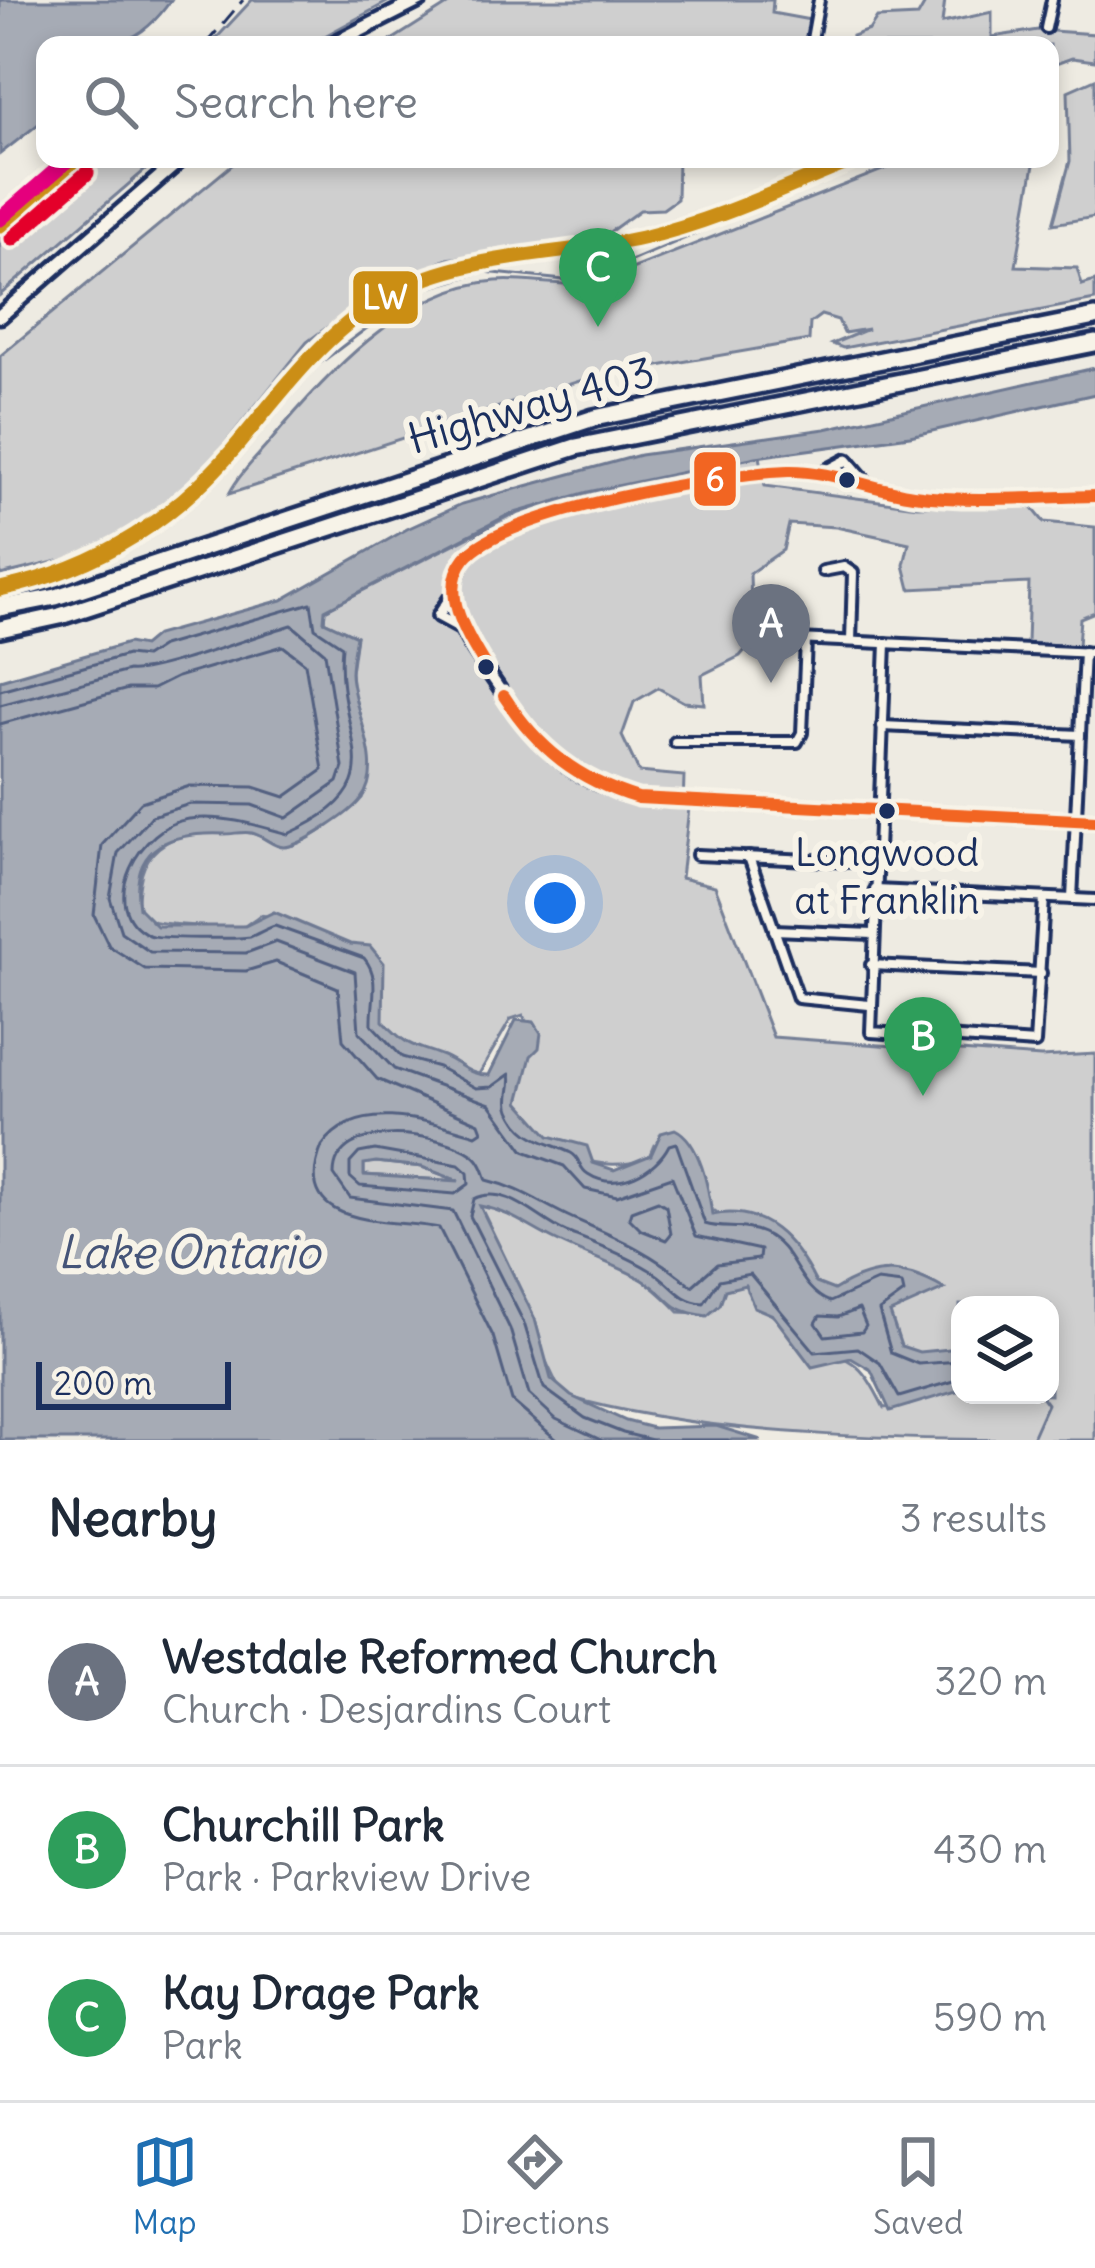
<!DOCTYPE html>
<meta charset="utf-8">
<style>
:root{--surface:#fff;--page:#f2f2f3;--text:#1f2937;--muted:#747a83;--line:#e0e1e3;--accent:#1f6fb2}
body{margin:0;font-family:Delius,sans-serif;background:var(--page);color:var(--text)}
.controls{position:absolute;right:36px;bottom:36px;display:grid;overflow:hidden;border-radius:24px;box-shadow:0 6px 18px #0003}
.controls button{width:108px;height:108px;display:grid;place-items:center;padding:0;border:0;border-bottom:3px solid var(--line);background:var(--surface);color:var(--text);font:60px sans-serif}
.scale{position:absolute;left:36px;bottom:30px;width:195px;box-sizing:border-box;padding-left:12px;border:6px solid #1b2f5e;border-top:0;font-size:33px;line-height:42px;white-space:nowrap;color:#1b2f5e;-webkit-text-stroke:9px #f7f3e8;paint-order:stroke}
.you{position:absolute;left:555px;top:903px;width:42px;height:42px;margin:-30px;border:9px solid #fff;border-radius:50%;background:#1a73e8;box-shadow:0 0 0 18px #1a73e833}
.badge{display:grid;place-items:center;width:78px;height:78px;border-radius:50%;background:var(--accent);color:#fff;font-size:39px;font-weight:700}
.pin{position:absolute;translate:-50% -99px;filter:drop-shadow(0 3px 6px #0008)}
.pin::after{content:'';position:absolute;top:63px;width:42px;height:36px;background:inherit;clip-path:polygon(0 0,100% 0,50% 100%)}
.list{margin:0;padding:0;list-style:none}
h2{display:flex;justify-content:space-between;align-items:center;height:156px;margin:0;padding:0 48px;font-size:51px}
h2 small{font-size:39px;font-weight:400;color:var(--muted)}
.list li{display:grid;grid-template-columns:78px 1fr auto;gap:36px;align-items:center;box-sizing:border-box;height:168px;padding:0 48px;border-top:3px solid var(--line)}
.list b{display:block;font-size:45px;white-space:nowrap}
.list p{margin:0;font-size:39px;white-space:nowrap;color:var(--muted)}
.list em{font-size:39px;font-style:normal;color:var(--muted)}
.icon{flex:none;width:66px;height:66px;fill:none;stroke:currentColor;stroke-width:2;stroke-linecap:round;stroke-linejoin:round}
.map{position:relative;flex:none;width:1095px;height:1440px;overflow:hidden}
.search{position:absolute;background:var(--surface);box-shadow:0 6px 18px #0003;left:36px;right:36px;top:36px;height:132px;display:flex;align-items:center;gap:30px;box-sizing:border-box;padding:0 42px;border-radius:24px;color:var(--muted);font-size:45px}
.sheet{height:660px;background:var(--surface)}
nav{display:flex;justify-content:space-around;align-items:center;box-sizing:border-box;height:168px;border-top:3px solid var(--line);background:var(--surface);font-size:33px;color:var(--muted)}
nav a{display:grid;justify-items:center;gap:6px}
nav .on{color:var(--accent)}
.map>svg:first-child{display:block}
</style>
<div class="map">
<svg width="1095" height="1440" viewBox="0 0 1095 1440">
<rect width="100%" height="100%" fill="#eeebe2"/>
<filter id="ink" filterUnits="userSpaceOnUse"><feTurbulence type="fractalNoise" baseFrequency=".00833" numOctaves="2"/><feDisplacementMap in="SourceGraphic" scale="24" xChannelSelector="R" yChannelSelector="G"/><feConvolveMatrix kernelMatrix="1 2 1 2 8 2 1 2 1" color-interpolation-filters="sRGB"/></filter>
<g filter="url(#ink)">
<g fill="#cfcfcf" stroke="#757f96" stroke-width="3">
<polygon points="252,0 391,0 308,45 210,45"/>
<polygon points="455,0 773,0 772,13 810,20 806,45 384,45"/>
<polygon points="927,0 945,0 942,23 992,12 992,37 1038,30 1095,34 1095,61 1072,58 1050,66 1050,45 853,45 852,36 869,30 877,18 918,16"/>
<polygon points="1095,79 1095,217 1053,224 1070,161 1068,91"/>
<polygon points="90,159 158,159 0,295 0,238"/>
<polygon points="239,159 678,159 677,199 663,209 640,210 604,236 447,259 373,293 307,342 205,468 149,517 75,557 0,575 0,356"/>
<path d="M 910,159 L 1035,159 L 1016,266 L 1077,268 L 1082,285 L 1095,281 L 1095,300 L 843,348 L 832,344 L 868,329 L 844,333 L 838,320 L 821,315 L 810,323 L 809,340 L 589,378 L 229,494 C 238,476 255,459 269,443 C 322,379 405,287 496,281 C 532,278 565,290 604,280 Z"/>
<path d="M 760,456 L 765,486 L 917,506 L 1030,505 L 1044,522 L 1095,527 L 1095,612 L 1080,618 L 1078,646 L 1027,643 L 1029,583 L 910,589 L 904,565 L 909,543 L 836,527 L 789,524 L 783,550 L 750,573 L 752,642 L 740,656 L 702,675 L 704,704 L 684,702 L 658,688 L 634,702 L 622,736 L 639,772 L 684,776 L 683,807 L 689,808 L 681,878 L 715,886 L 773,1037 L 1041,1057 L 1095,1054 L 1095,1440 C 930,1440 713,1440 562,1395 L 479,1220 L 478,1197 C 548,1225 627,1255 679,1312 L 700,1313 L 717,1283 L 748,1283 L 747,1291 L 795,1337 L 798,1347 C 852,1357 859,1358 884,1408 L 909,1405 L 942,1390 L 1050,1395 L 1050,1305 L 960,1305 L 960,1352 L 897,1356 L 715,1211 L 705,1213 L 669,1139 L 654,1145 L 648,1159 C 581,1178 556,1145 512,1100 L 531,1032 L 523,1015 L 511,1019 L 479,1074 L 469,1077 L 401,1049 L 281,918 L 260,915 C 259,916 246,925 245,926 C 233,929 151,925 145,918 C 135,907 138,895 140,882 C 147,832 208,824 251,833 C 268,837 276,850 293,845 C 320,837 340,814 362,798 L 351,672 L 356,636 L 324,621 L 325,610 L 509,516 L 671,473 Z"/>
<polygon points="376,1162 422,1167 459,1181 364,1175 364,1163"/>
</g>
<g fill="#a6abb5" stroke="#6e7992" stroke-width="3" fill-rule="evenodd">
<path d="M 0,0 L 171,0 C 134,54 104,45 45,45 L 45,119 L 0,154 Z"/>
<path d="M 1095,368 L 1095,394 L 910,436 L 756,457 L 588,492 L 508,515 L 325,610 L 324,621 L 356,636 C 354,648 351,661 351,673 C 352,710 387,765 361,799 C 351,813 302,846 284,847 C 273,847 264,836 252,833 C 243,831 234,834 224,834 C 173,832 129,844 139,908 L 157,926 L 245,926 L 274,912 L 350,944 L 370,946 L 384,963 L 383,1021 C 411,1050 410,1043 443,1056 C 460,1063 469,1076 489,1075 L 516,1020 L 534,1022 L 541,1033 L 539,1048 L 531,1056 L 519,1102 L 549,1136 L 587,1146 L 593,1163 L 614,1170 L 651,1155 L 661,1133 L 675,1129 C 700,1141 709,1189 712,1215 C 764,1204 795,1241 816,1283 L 834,1290 C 873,1265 903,1265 944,1289 L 890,1313 L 901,1346 L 919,1352 L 960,1348 L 960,1390 L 890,1411 L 871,1370 L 851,1358 L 812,1367 L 773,1315 L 754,1307 L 745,1285 L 725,1290 L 720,1305 L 707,1316 C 664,1310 674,1298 643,1280 C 615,1264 587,1256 557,1241 C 529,1228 512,1212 480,1206 L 535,1319 L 551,1379 L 571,1396 L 626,1421 L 653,1428 L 716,1426 L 761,1440 L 0,1440 L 0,680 L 128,643 L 143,646 L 156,635 L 282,600 L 407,529 L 462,504 L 526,486 L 640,455 L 825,429 ZM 376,1162 L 422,1167 L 459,1181 L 364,1175 L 364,1164 Z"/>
</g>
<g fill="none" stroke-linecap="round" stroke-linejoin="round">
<g stroke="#536181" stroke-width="3">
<path d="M 0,690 L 127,655 L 145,657 L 162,646 L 311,603 L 315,628 L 342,646 C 333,738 404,783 288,834 C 256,825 224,815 189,819 C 141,825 93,907 149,935 C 156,939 240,939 250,937 C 258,934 267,928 275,926 L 364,958 C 381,978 371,1001 372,1025 L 402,1057 L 438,1067 L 476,1088 L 492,1087 L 510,1074 C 513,1086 505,1098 510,1110 C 523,1140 546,1141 571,1153 C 581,1158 578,1168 588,1174 C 617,1193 656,1171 669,1145 L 676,1143 L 705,1224 C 723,1230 744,1224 763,1233 C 796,1248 796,1288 830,1302 L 877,1281 L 902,1284 L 904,1293 L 879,1311 L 891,1353 L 918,1364 L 960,1361"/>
<path d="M 0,705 L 128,671 C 153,674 258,635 292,625 L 325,653 L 343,767 L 338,782 L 287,818 L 252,805 L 190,804 L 152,816 L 118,853 L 110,898 L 121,932 L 150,952 L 246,953 L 276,942 L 355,972 L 359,1032 L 394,1069 L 490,1104 L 524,1151 L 564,1166 L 585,1189 L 617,1196 L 672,1177 L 696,1236 L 760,1250 L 759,1259 L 717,1264 L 692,1286 C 649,1251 622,1240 572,1218 C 541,1204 521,1188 487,1180 C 484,1171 481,1161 473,1155 C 442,1132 334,1117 334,1175 L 350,1198 L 453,1211 L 510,1329 L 529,1394 L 556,1419 L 601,1440"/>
<path d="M 0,724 L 128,689 L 153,689 L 177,677 L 283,646 L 305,663 L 323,770 L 285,797 L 254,787 L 190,786 L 141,802 L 102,845 L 94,915 L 109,946 L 145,969 L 246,971 L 276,962 L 338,988 L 343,1040 L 377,1079 L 479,1123 L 482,1131 L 476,1135 C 429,1121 355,1097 322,1146 C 287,1232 394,1218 439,1228 L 493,1336 L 512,1401 L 557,1440"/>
<polygon points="375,1150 459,1165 468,1173 469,1184 455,1194 360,1186 350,1177 350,1163 359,1153"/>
<polygon points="658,1201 666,1206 671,1234 666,1240 641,1230 629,1218 631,1211"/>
<polygon points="859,1309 866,1326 862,1332 825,1336 816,1323 820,1316 838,1317"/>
<path d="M 728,1440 L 652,1440 L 623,1433 L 585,1418 L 544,1388 L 524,1323 L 470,1216 L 474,1199 C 507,1183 538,1220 566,1232 C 596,1244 623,1254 650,1270 C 672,1282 677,1301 704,1303 L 719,1280 L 750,1274 L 815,1352 L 858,1348 L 880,1363 L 899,1397 L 960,1379"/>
</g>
<g stroke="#6e7992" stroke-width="3">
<polyline points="319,364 415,292 484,272 564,280 579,273 600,274 745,213"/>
<polyline points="1031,1440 1047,1404 1041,1396"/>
</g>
<g stroke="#1b2f5e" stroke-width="16">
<g id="minor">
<polyline points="1046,28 1052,0"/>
<polyline points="811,45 819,0"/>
<polyline points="823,571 844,567 853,573 851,641"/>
<polyline points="755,637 1095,653"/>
<polyline points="886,643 871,1032 1035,1043 1044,898"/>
<polyline points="882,726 1080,735"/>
<polyline points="675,742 797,742 802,733 806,640"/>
<polyline points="697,855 876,863"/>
<polyline points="749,857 798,998 869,1005"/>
<polyline points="875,890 1095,900"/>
<polyline points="1072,899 1084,652"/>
<polyline points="774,930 873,934"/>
<polyline points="871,965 1041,973"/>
</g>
</g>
<g stroke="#1b2f5e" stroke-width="18">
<g id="tertiary">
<polyline points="824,472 847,460 865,481"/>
<path d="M 1095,496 C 1035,497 972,502 912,495 C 873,490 836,473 796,471 C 739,468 521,511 477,545 C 464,556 455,576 454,593 C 451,627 484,664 501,691 C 538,751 584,793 658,800 L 1095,821"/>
<polyline points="454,592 438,616 460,628"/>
</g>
</g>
<g stroke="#1b2f5e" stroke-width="21">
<g id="primary">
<polyline points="331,45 420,0"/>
<polyline points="0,316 181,159"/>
</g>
</g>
<g stroke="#1b2f5e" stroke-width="24">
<g id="motorway">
<polyline points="0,608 56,597 594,418 1095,317"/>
<polyline points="0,629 60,616 576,447 1095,343"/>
</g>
</g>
<use href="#minor" stroke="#f7f3e8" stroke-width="8"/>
<use href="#tertiary" stroke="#f7f3e8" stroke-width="9"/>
<use href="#primary" stroke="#f7f3e8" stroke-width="12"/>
<use href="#motorway" stroke="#f7f3e8" stroke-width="15"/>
<g stroke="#1b2f5e" stroke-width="3" stroke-dasharray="18 9" stroke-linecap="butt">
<polyline points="205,45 243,0"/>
<polyline points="0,231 81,159"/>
</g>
<g stroke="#f7f3e8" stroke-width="21">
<g id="bus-1">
<path d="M 486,667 C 468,637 438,592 465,558 C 503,511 726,473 788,471 C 831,470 871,489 913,495 C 973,503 1035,497 1095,496"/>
<path d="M 504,696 C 538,749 578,780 638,798 L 1095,821"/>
</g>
</g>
<use href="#bus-1" stroke="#f26522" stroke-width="12"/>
<g stroke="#f7f3e8" stroke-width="24">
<g id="rail-1">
<polyline points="0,225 75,159"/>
<path d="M 0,589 C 100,568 178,518 243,438 C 288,384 329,327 393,293 C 469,252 559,257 642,238 C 716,221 786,187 856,159"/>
</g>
</g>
<g stroke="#f7f3e8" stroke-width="24">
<polyline id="rail-2" points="12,239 87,173"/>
</g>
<g stroke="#f7f3e8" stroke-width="24">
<polyline id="rail-3" points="0,219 69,159"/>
</g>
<use href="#rail-1" stroke="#cb8e13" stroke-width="15"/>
<use href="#rail-2" stroke="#e4002b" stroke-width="15"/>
<use href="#rail-3" stroke="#e5007d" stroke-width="15"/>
</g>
</g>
<g fill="#1b2f5e" stroke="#f7f3e8" stroke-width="4.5">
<circle cx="847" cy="480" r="10"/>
<circle cx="486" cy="667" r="10"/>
<circle cx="887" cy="811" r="10"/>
</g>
<g text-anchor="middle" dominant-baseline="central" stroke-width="12" stroke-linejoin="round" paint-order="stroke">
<g font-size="39" fill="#1b2f5e" stroke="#f7f3e8">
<text x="887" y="852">Longwood<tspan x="887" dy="48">at Franklin</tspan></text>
</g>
<g font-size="42" fill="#1b2f5e" stroke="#f7f3e8">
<text transform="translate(531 405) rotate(-16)">Highway 403</text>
</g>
<g font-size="45" font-style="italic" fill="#455478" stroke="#f7f3e8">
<text x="189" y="1252">Lake Ontario</text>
</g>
</g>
<g stroke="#f7f3e8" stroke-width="4.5">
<rect x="351" y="269" width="69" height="57" rx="12" fill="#cb8e13"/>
<rect x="692" y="450" width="46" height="58" rx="12" fill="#f26522"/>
</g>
<g font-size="33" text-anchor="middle" font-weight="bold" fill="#fff">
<text x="385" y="309">LW</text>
<text x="715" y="491">6</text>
</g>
</svg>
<div class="controls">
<button><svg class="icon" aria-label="layers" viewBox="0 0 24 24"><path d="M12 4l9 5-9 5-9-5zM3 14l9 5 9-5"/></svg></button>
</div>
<div class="scale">200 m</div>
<div class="you"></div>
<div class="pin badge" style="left:771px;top:683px;background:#6b7280">A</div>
<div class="pin badge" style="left:923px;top:1096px;background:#2e9e5b">B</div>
<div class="pin badge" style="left:598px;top:327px;background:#2e9e5b">C</div>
<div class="search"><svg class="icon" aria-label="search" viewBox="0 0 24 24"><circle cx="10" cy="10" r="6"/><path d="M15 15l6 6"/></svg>Search here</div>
</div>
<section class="sheet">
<h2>Nearby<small>3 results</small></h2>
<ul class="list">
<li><span class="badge" style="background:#6b7280">A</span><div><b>Westdale Reformed Church</b><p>Church · Desjardins Court</p></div><em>320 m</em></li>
<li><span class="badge" style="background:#2e9e5b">B</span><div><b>Churchill Park</b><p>Park · Parkview Drive</p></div><em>430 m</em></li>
<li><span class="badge" style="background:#2e9e5b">C</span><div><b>Kay Drage Park</b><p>Park</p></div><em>590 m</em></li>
</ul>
</section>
<nav>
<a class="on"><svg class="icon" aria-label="map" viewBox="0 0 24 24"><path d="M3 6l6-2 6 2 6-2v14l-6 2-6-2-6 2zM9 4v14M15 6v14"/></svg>Map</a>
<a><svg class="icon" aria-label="directions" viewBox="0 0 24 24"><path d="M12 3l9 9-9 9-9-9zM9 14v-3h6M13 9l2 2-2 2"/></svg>Directions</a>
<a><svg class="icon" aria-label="saved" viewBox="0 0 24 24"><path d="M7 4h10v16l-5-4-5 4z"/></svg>Saved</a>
</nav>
